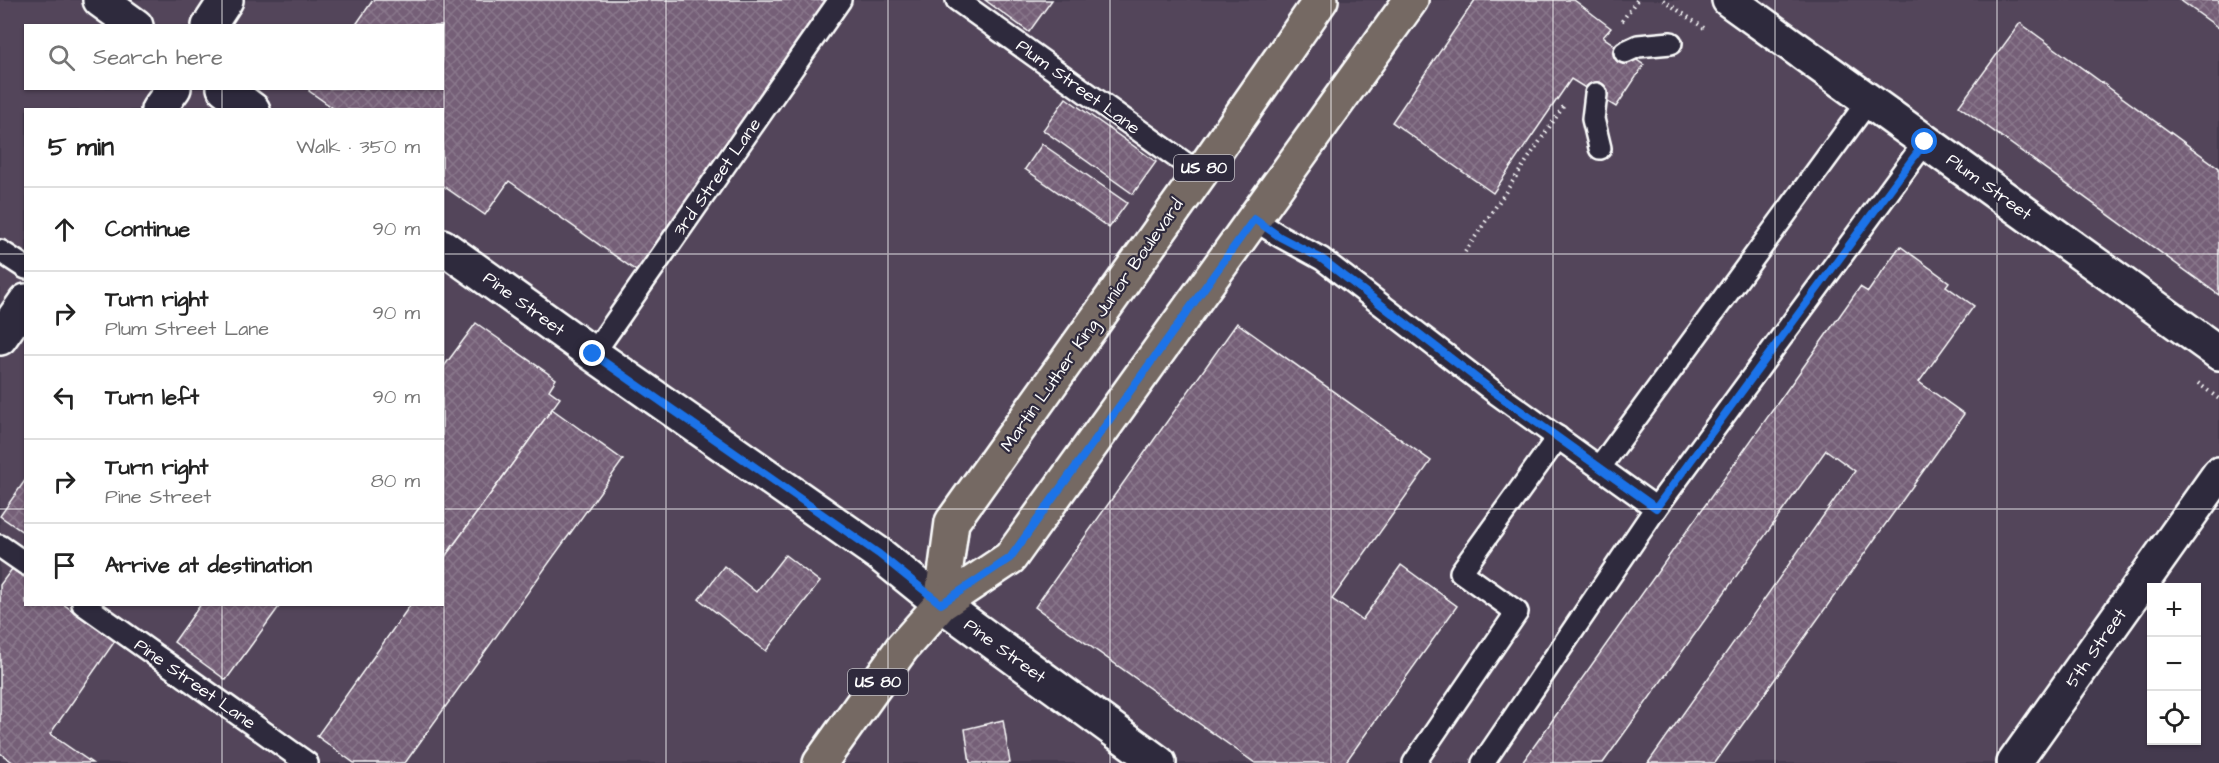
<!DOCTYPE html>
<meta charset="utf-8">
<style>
:root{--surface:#fff;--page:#f6f6f6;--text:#222;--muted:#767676;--line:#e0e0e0}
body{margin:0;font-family:"Architects Daughter",sans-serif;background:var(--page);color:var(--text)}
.controls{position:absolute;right:18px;bottom:18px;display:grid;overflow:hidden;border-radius:0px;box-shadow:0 2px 4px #0004}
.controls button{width:54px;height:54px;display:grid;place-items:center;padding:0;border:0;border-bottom:2px solid var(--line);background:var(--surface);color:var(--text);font:30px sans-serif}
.stop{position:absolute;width:18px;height:18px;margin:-14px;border:4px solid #1a73e8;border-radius:50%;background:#fff}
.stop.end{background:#1a73e8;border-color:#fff;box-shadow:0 2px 6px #0008}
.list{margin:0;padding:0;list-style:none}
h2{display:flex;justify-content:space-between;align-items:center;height:78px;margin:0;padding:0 24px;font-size:26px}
h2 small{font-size:20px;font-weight:400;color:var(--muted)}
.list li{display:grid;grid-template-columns:39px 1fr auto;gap:18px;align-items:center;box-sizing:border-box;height:84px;padding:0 24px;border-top:2px solid var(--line)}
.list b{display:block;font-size:22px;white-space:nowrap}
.list p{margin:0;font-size:20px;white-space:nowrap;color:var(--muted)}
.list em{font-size:20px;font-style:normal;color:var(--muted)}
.icon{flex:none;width:33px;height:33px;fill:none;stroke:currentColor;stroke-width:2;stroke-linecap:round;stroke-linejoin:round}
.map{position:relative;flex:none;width:2219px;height:763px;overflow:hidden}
.search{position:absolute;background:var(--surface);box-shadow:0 2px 4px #0004;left:24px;top:24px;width:420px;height:66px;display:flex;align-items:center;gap:15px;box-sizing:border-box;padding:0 21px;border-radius:0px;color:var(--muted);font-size:22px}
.panel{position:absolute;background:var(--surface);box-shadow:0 2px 4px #0004;left:24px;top:108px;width:420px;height:498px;border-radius:0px}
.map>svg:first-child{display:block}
</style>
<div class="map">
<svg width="2219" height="763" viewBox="0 0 2219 763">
<defs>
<pattern id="building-cross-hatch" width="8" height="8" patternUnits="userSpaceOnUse" patternTransform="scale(1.5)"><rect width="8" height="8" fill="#745f77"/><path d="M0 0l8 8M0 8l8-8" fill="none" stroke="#89778b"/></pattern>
</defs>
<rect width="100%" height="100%" fill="#443a4e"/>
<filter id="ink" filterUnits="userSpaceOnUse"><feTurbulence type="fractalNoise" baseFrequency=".0167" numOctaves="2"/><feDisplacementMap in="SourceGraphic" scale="12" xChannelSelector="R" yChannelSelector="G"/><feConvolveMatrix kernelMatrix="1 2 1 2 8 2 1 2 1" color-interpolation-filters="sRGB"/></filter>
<g filter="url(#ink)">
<path fill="#52455a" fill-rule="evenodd" d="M 0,0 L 2219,0 L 2219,475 L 2014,763 L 0,763 ZM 26,26 L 442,26 L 442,88 L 26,88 ZM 26,110 L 442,110 L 442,604 L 26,604 Z"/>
<g fill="url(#building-cross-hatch)" stroke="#fff" stroke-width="1.5">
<polygon points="373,0 835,0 642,275 509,181 485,215 442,185 442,110 336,110 309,91 310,88 442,88 442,26 355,26"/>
<polygon points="985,0 1052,0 1029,32"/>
<polygon points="1475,0 1574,0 1611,28 1603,37 1644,65 1616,107 1571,79 1493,193 1392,122"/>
<polygon points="2180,0 2219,0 2219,28"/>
<polygon points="2020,23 2219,168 2219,295 1959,106"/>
<polygon points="1066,98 1156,162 1133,194 1043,130"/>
<polygon points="1042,144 1127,203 1109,228 1025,169"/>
<polygon points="1900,246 1949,282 1946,286 1974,306 1919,382 1964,414 1715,763 1648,763 1855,471 1826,450 1603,763 1522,763 1860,287 1868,292"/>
<polygon points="476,323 556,379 549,390 560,398 442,561 442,369"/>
<polygon points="1237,323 1431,461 1332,599 1362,620 1401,565 1457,606 1345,763 1255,763 1035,607"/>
<polygon points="552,409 623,460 405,763 354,763 317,736 411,604 442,604 442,561"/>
<polygon points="26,479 26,534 0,516"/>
<polygon points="785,555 820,582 766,651 699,599 724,566 756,592"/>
<polygon points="12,569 26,578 26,604 63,604 115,641 50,734 92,763 14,763 0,753 0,585"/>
<polygon points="201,604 281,604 226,680 174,642"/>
<polygon points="1003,720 1010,763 970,763 965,729"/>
</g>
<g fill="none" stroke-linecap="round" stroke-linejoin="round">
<g stroke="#fff" stroke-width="26">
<g id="service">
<polyline points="957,0 1200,174"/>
<polyline points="1625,52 1638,46 1671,43"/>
<polyline points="1596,94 1593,119 1600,148"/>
<polyline points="1255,220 1280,236 1322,259 1493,391 1656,508"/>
<polyline points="0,251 26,268"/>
<polyline points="593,354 840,0"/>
<polyline points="1600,467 1869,100"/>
<polyline points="0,546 26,564"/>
<polyline points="83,604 307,763"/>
<polyline points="1414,763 1517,612 1461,572 1558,437"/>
<polyline points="1483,763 1656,508 1925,142"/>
</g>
</g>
<g stroke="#fff" stroke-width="38">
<g id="minor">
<polyline points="100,0 136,26"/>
<polyline points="1729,0 2219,353"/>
<polyline points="209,26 226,0"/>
<polyline points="224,88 253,110"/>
<polyline points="158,110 174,88"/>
<polyline points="442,246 593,354 879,554 941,604 1159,763"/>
<polyline points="0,338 26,301"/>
<polyline points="2014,763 2219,474"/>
</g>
</g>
<g stroke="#fff" stroke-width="38">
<g id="primary">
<polyline points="941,604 952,522 1200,174 1321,0"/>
<polyline points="820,763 902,648 941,604 1010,558 1411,0"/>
</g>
</g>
<g stroke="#fff" stroke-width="4" stroke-dasharray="1.5 4.5" stroke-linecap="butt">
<polyline points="1663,0 1707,30"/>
<polyline points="1622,21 1637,0"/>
<polyline points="1465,252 1565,104"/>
<polyline points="2198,383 2219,399"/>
</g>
<use href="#service" stroke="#2f2a3d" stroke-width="21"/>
<use href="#minor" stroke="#2f2a3d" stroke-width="33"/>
<use href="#primary" stroke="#756964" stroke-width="33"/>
</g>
</g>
<g fill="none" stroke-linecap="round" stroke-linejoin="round" filter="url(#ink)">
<polyline stroke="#1a73e8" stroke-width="8" points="593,354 879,554 941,604 1010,558 1254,219 1280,237 1322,259 1493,391 1656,508 1925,142"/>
</g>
<path fill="none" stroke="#fff" stroke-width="1.5" stroke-opacity="0.55" d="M 222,0 L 222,26M 444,0 L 444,763M 666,0 L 666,763M 888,0 L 888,763M 1110,0 L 1110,763M 1331,0 L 1331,763M 1553,0 L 1553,763M 1775,0 L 1775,763M 1997,0 L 1997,763M 222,88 L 222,110M 0,254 L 26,254M 442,254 L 2219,254M 0,509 L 26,509M 442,509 L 2219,509M 222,604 L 222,763"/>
<g text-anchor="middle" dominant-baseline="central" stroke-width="4.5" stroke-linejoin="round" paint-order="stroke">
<g fill="#2f2a3d" stroke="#c1bfc5" stroke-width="1.5">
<rect x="1174" y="155" width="60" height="26" rx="4.5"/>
<rect x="848" y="669" width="60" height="26" rx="4.5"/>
</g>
<g font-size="16" font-weight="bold" fill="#fff">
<text x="1204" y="168">US 80</text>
<text x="878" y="682">US 80</text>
</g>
<g font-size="18" fill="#fff" stroke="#2f2a3d">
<text transform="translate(1078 87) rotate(36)">Plum Street Lane</text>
<text transform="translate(717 177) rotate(-55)">3rd Street Lane</text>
<text transform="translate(1989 187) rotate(36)">Plum Street</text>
<text transform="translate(524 304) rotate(36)">Pine Street</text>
<text transform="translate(1092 325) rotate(-55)">Martin Luther King Junior Boulevard</text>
<text transform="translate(2096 648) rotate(-55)">5th Street</text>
<text transform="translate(1005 651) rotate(36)">Pine Street</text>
<text transform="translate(195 684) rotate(35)">Pine Street Lane</text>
</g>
</g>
</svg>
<div class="controls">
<button>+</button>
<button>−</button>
<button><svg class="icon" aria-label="locate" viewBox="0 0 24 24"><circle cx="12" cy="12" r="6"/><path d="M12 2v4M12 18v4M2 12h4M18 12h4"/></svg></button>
</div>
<div class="stop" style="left:1925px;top:142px"></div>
<div class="stop end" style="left:593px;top:354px"></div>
<div class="search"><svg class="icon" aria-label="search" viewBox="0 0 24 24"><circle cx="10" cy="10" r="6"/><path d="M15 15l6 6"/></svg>Search here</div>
<section class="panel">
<h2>5 min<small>Walk · 350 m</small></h2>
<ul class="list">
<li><svg class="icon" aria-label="ahead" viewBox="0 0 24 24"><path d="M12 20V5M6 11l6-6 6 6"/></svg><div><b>Continue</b></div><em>90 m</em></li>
<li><svg class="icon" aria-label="right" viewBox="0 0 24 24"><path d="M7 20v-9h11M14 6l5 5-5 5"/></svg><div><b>Turn right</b><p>Plum Street Lane</p></div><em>90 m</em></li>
<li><svg class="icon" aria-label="left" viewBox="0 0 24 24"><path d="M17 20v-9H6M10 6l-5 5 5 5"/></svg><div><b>Turn left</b></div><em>90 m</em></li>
<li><svg class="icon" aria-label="right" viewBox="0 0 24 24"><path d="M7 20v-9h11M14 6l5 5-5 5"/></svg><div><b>Turn right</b><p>Pine Street</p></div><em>80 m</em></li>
<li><svg class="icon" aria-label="arrive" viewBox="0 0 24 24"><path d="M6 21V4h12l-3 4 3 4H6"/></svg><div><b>Arrive at destination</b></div></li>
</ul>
</section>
</div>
